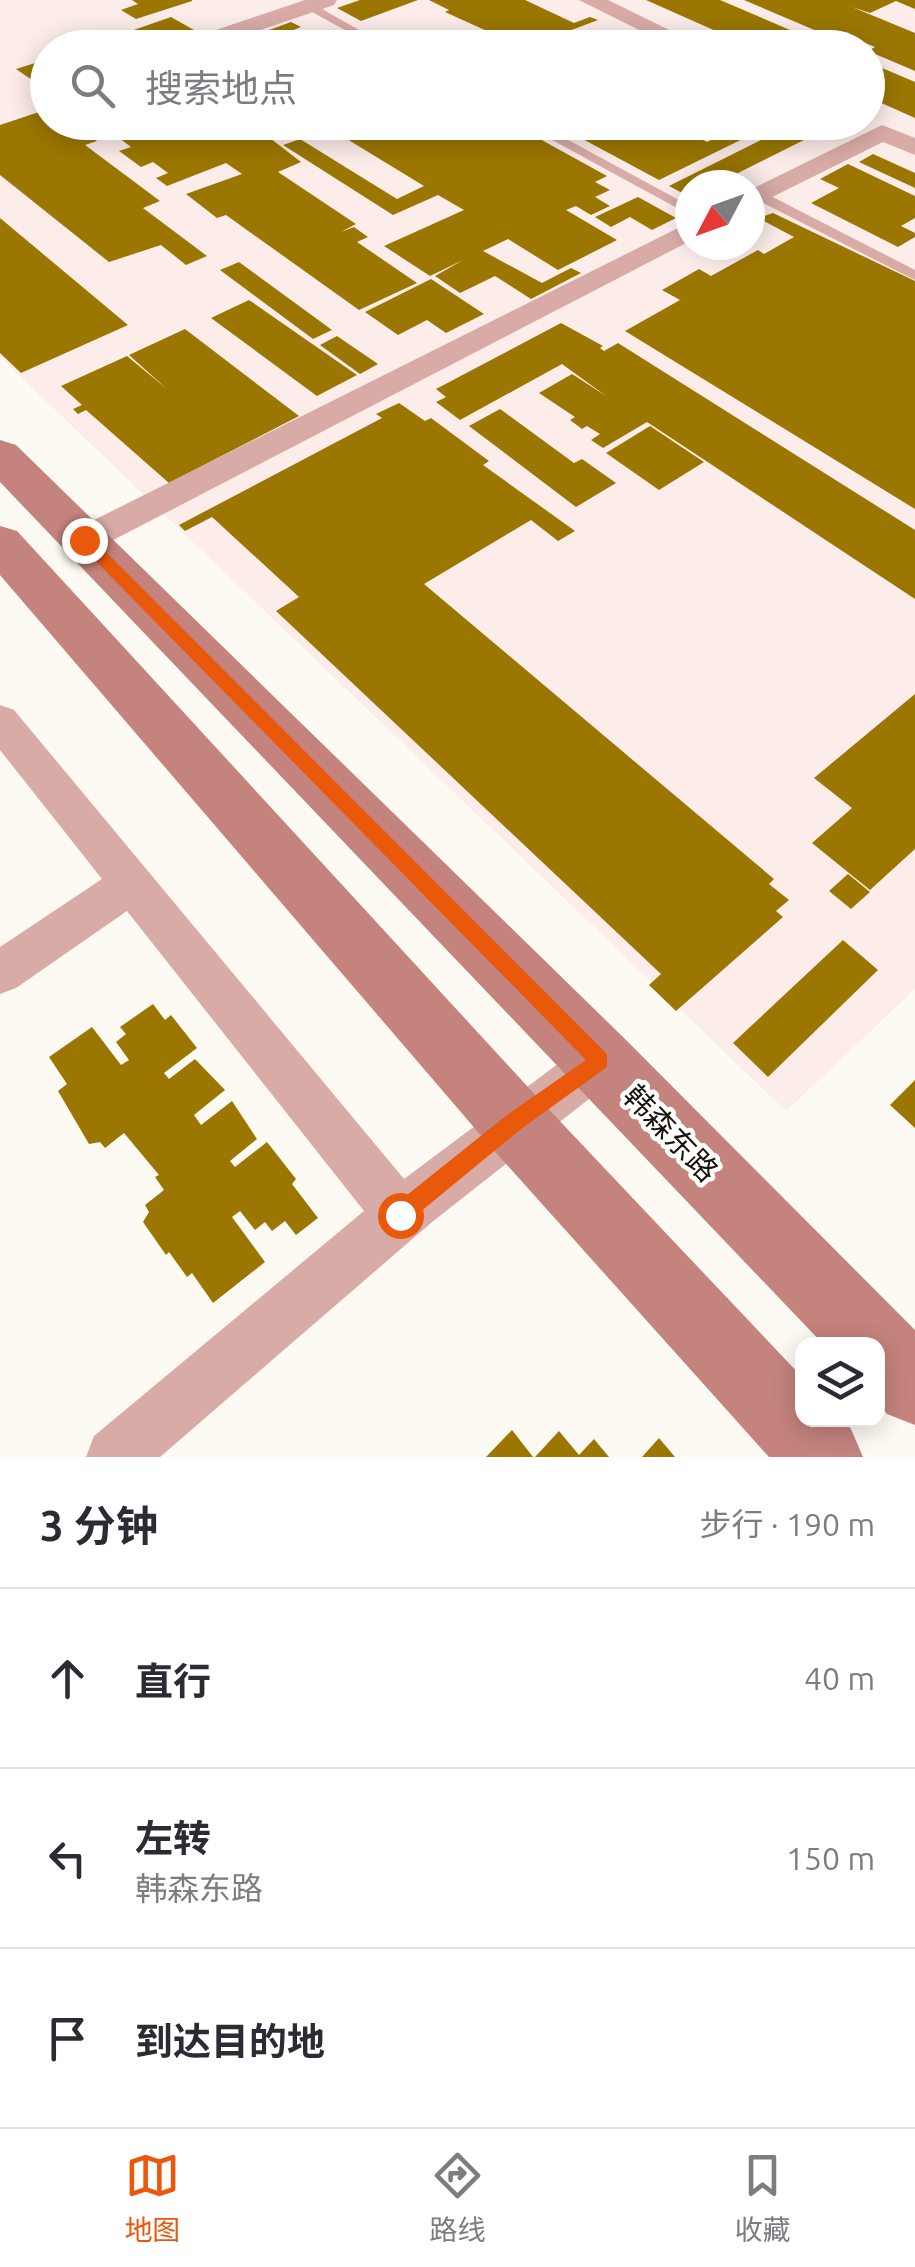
<!DOCTYPE html>
<html lang="zh">
<meta charset="utf-8">
<style>
:root{--surface:#fff;--page:#f2f2f3;--text:#2b2b33;--muted:#7c7c81;--line:#e1e1e2;--accent:#ea580c}
body{margin:0;font-family:Ubuntu,"Noto Sans SC",sans-serif;background:var(--page);color:var(--text)}
.controls{position:absolute;right:30px;bottom:30px;display:grid;overflow:hidden;border-radius:20px;box-shadow:0 5px 25px #0003}
.controls button{width:90px;height:90px;display:grid;place-items:center;padding:0;border:0;border-bottom:2px solid var(--line);background:var(--surface);color:var(--text);font:50px sans-serif}
.compass{position:absolute;left:675px;top:170px;width:90px;height:90px;border-radius:50%;background:var(--surface);box-shadow:0 5px 25px #0003;rotate:229deg}
.stop{position:absolute;width:30px;height:30px;margin:-22px;border:8px solid #ea580c;border-radius:50%;background:#fff}
.stop.end{background:#ea580c;border-color:#fff;box-shadow:0 2px 10px #0008}
.list{margin:0;padding:0;list-style:none}
h2{display:flex;justify-content:space-between;align-items:center;height:130px;margin:0;padding:0 40px;font-size:42px}
h2 small{font-size:32px;font-weight:400;color:var(--muted)}
.list li{display:grid;grid-template-columns:65px 1fr auto;gap:30px;align-items:center;box-sizing:border-box;height:180px;padding:0 40px;border-top:2px solid var(--line)}
.list b{display:block;font-size:38px;white-space:nowrap}
.list p{margin:0;font-size:32px;white-space:nowrap;color:var(--muted)}
.list em{font-size:32px;font-style:normal;color:var(--muted)}
.icon{flex:none;width:55px;height:55px;fill:none;stroke:currentColor;stroke-width:2;stroke-linecap:round;stroke-linejoin:round}
.map{position:relative;flex:none;width:915px;height:1457px;overflow:hidden}
.search{position:absolute;background:var(--surface);box-shadow:0 5px 25px #0003;left:30px;right:30px;top:30px;height:110px;display:flex;align-items:center;gap:25px;box-sizing:border-box;padding:0 35px;border-radius:55px;color:var(--muted);font-size:38px}
.sheet{height:670px;background:var(--surface)}
nav{display:flex;justify-content:space-around;align-items:center;box-sizing:border-box;height:140px;border-top:2px solid var(--line);background:var(--surface);font-size:28px;color:var(--muted)}
nav a{display:grid;justify-items:center;gap:5px}
nav .on{color:var(--accent)}
.map>svg:first-child{display:block}
</style>
<div class="map">
<svg width="915" height="1457" viewBox="0 0 915 1457">
<rect width="100%" height="100%" fill="#fdfaf3"/>
<path fill="#fcecea" fill-rule="evenodd" d="M 0,0 L 915,0 L 915,989 L 786,1111 L 0,357 ZM 48,48 L 868,48 L 868,122 L 48,122 ZM 690,185 L 750,185 L 750,245 L 690,245 Z"/>
<g fill="#9b7702">
<polygon points="132,0 192,0 192,1 136,19 121,10 138,4"/>
<polygon points="360,0 418,0 361,21 337,8"/>
<polygon points="429,0 525,0 574,23 590,17 598,20 524,48 445,12 449,10"/>
<polygon points="646,0 720,0 832,48 754,48"/>
<polygon points="744,0 915,0 915,9 896,1 870,13 852,7 915,33 915,71 868,51 875,47 858,40 845,43"/>
<polygon points="171,17 208,38 182,48 82,48"/>
<polygon points="291,22 301,27 250,47 239,41"/>
<polygon points="319,32 330,38 343,33 370,48 304,48 293,41"/>
<polygon points="599,38 610,43 615,41 629,48 576,48"/>
<polygon points="48,59 48,91 16,69"/>
<polygon points="868,62 915,82 915,118 868,97"/>
<polygon points="48,109 48,122 72,122 97,141 85,145 160,201 143,208 207,256 186,265 161,245 109,262 0,175 0,125"/>
<polygon points="98,122 249,122 301,162 278,172 356,224 341,232 354,227 368,237 357,242 417,283 359,310 226,215 217,218 186,194 242,174 226,163 167,186 156,178 168,173 153,162 141,167 119,151 131,147"/>
<polygon points="319,122 509,122 607,176 595,182 610,190 595,197 610,206 591,215 576,206 566,210 617,240 558,270 508,239 483,251 542,283 571,268 581,273 531,299 495,276 460,293 435,276 463,260 430,276 384,246 464,210 438,195 393,215 283,145 300,139 397,199 424,186"/>
<polygon points="551,122 668,122 707,142 713,139 680,122 777,122 659,180"/>
<polygon points="797,122 830,127 714,185 690,185 690,197 669,186"/>
<polygon points="873,154 915,173 915,188 859,162"/>
<polygon points="848,164 915,196 915,218 901,226 915,233 915,237 898,247 811,203 839,188 820,179"/>
<polygon points="638,197 676,218 652,230 630,217 611,227 595,217"/>
<polygon points="773,213 915,281 915,509 625,331 680,300 662,290 699,269 711,276 758,250 764,254 794,237 758,218"/>
<polygon points="0,218 128,325 21,373 0,353"/>
<polygon points="239,262 332,330 313,339 220,270"/>
<polygon points="431,279 484,314 446,333 427,320 398,335 365,312"/>
<polygon points="249,300 357,375 317,396 211,318"/>
<polygon points="561,323 603,346 600,348 604,351 618,343 915,530 915,599 647,422 603,448 591,440 600,434 587,426 582,429 570,420 575,417 539,393 572,374 606,396 562,364 460,420 436,402 446,397 436,389"/>
<polygon points="185,329 299,416 169,483 86,410 78,414 73,409 82,405 61,386 127,356 167,389 129,355"/>
<polygon points="337,336 378,364 360,374 320,345"/>
<polygon points="399,403 425,421 431,418 489,461 483,465 575,531 558,541 531,520 424,584 774,879 769,884 789,900 776,911 783,917 676,1011 649,985 661,974 276,611 299,597 212,517 185,531 179,525 382,418 376,414"/>
<polygon points="500,409 574,463 582,459 616,483 576,507 469,426"/>
<polygon points="650,426 704,462 659,490 606,453"/>
<polygon points="915,694 915,849 870,890 812,843 852,808 814,778"/>
<polygon points="848,874 870,892 851,909 829,891"/>
<polygon points="843,940 878,970 768,1077 733,1043"/>
<polygon points="153,1004 165,1020 171,1015 197,1048 164,1073 169,1079 195,1059 225,1090 194,1115 201,1125 232,1101 257,1139 230,1161 235,1167 267,1142 296,1179 292,1184 318,1218 296,1235 285,1221 272,1231 265,1222 255,1230 240,1211 232,1217 265,1262 213,1303 192,1273 187,1277 169,1252 166,1255 143,1222 149,1212 145,1205 164,1190 155,1177 159,1175 124,1133 105,1148 100,1142 89,1144 58,1091 67,1084 49,1057 92,1027 121,1065 129,1060 116,1042 126,1034 120,1027"/>
<polygon points="915,1080 915,1128 890,1105"/>
<polygon points="512,1430 533,1457 486,1457"/>
<polygon points="559,1431 579,1455 594,1439 609,1457 535,1457"/>
<polygon points="659,1438 675,1457 642,1457"/>
</g>
<g fill="none" stroke-linecap="round" stroke-linejoin="round">
<g fill="#d8aba6" fill-rule="evenodd">
<polygon points="305,4 313,4 391,48 377,48 305,8"/>
<polygon points="519,122 535,122 690,206 690,215"/>
<polygon points="753,192 763,192 915,270 915,280 753,198"/>
</g>
<g fill="#d8aba6" fill-rule="evenodd">
<polygon points="305,0 337,0 334,5 208,48 174,48 177,43"/>
<polygon points="579,0 608,0 706,48 675,48"/>
<polygon points="882,125 915,138 915,155 883,142 750,208 750,190"/>
<polygon points="690,222 690,241 96,549 84,552 72,549 66,540 72,531"/>
<polygon points="0,705 14,710 404,1179 583,1045 600,1038 617,1045 624,1061 617,1077 432,1222 160,1457 86,1457 94,1436 364,1211 127,911 16,988 0,994 0,947 102,879 0,750"/>
</g>
<g fill="#c4837d" fill-rule="evenodd">
<polygon points="0,440 16,445 624,1038 915,1330 915,1425 887,1414 878,1403 878,1344 823,1344 0,482"/>
<polygon points="0,526 17,531 538,1098 802,1377 802,1420 843,1420 851,1429 863,1457 769,1457 490,1146 0,575"/>
</g>
</g>
<polygon fill="#ea580c" points="79,536 90,536 607,1054 607,1067 521,1129 408,1222 400,1225 392,1222 389,1215 392,1207 507,1115 586,1060 79,544"/>
<g text-anchor="middle" dominant-baseline="central" stroke-width="9" stroke-linejoin="round" paint-order="stroke">
<g font-size="30" fill="#1a150a" stroke="#fff">
<text transform="translate(671 1133) rotate(46)">韩森东路</text>
</g>
</g>
</svg>
<div class="controls">
<button><svg class="icon" aria-label="layers" viewBox="0 0 24 24"><path d="M12 4l9 5-9 5-9-5zM3 14l9 5 9-5"/></svg></button>
</div>
<svg class="compass" viewBox="-18 -18 36 36"><path d="M0-13l5 13h-10z" fill="#e53935"/><path d="M0 13l5-13h-10z" fill="#7c7c81"/></svg>
<div class="stop" style="left:400px;top:1215px"></div>
<div class="stop end" style="left:84px;top:540px"></div>
<div class="search"><svg class="icon" aria-label="search" viewBox="0 0 24 24"><circle cx="10" cy="10" r="6"/><path d="M15 15l6 6"/></svg>搜索地点</div>
</div>
<section class="sheet">
<h2>3 分钟<small>步行 · 190 m</small></h2>
<ul class="list">
<li><svg class="icon" aria-label="ahead" viewBox="0 0 24 24"><path d="M12 20V5M6 11l6-6 6 6"/></svg><div><b>直行</b></div><em>40 m</em></li>
<li><svg class="icon" aria-label="left" viewBox="0 0 24 24"><path d="M17 20v-9H6M10 6l-5 5 5 5"/></svg><div><b>左转</b><p>韩森东路</p></div><em>150 m</em></li>
<li><svg class="icon" aria-label="arrive" viewBox="0 0 24 24"><path d="M6 21V4h12l-3 4 3 4H6"/></svg><div><b>到达目的地</b></div></li>
</ul>
</section>
<nav>
<a class="on"><svg class="icon" aria-label="map" viewBox="0 0 24 24"><path d="M3 6l6-2 6 2 6-2v14l-6 2-6-2-6 2zM9 4v14M15 6v14"/></svg>地图</a>
<a><svg class="icon" aria-label="directions" viewBox="0 0 24 24"><path d="M12 3l9 9-9 9-9-9zM9 14v-3h6M13 9l2 2-2 2"/></svg>路线</a>
<a><svg class="icon" aria-label="saved" viewBox="0 0 24 24"><path d="M7 4h10v16l-5-4-5 4z"/></svg>收藏</a>
</nav>
